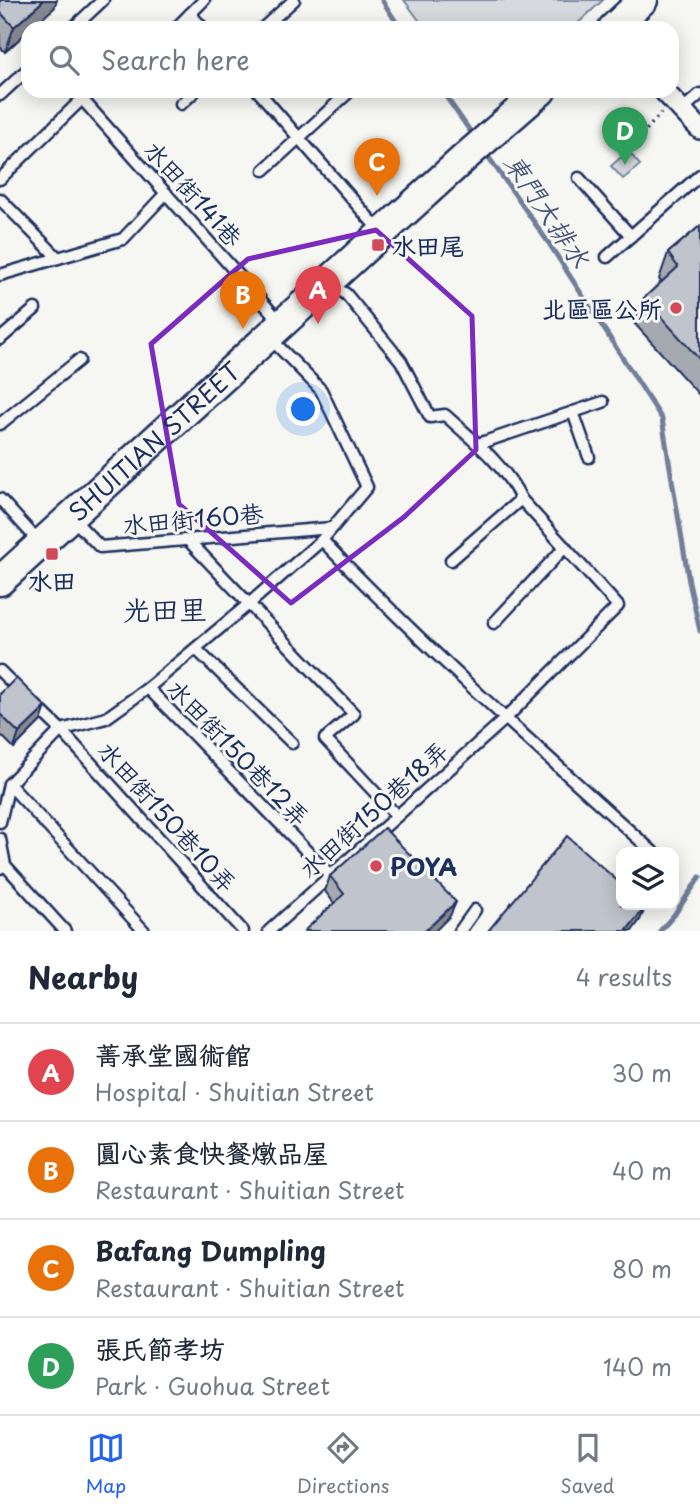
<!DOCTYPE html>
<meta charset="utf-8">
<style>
:root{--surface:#fff;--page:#f2f2f3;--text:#1f2937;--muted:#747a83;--line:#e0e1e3;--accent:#2563eb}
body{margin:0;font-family:"Playpen Sans","LXGW WenKai TC",sans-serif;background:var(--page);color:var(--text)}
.controls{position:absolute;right:21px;bottom:21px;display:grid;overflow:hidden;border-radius:14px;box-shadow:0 4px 18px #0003}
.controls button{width:63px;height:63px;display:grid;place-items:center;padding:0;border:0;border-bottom:2px solid var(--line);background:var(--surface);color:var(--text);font:35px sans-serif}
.you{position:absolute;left:304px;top:410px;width:24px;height:24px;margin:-18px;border:5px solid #fff;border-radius:50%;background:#1a73e8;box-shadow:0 0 0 10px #1a73e833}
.badge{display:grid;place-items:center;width:46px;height:46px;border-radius:50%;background:var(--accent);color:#fff;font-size:23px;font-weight:700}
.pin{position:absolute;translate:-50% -58px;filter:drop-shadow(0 2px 4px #0008)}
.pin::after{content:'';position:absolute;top:37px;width:24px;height:21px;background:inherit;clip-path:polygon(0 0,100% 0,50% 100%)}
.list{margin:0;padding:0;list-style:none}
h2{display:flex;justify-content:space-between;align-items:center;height:91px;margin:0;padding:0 28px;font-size:30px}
h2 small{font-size:23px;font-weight:400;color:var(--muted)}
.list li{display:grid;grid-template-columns:46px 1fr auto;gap:21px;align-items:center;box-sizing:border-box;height:98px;padding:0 28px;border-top:2px solid var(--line)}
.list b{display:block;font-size:26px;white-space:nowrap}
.list p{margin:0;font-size:23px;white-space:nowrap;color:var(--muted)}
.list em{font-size:23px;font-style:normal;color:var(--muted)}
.icon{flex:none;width:38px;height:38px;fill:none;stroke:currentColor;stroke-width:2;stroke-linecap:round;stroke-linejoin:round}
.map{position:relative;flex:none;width:700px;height:931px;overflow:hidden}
.search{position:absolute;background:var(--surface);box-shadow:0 4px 18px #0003;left:21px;right:21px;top:21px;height:77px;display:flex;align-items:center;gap:18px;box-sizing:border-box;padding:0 24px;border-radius:21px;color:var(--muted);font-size:26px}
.sheet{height:483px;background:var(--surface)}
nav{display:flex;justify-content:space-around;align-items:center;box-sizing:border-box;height:98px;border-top:2px solid var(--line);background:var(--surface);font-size:19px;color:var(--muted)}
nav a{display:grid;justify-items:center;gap:4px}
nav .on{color:var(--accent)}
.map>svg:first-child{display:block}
</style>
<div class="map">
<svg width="700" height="931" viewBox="0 0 700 931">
<rect width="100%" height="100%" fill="#f6f6f2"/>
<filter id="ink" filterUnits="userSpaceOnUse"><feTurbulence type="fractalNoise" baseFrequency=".0143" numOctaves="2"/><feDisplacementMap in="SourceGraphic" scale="14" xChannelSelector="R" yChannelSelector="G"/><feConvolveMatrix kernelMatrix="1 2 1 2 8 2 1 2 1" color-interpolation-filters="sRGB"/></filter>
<g filter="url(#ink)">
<g fill="#d6d9dd" stroke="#78849e" stroke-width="2">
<polygon points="404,0 603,0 573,28 425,28"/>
<polygon points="628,151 640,165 623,179 611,166"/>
</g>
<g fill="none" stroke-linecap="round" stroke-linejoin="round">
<g stroke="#717e99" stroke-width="5">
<polyline points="382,0 400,28"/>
<polyline points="442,91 475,138"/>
<polyline points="485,152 548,242 662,419 689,582 700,631"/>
<polyline points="660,931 674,915 700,877"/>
</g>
<g stroke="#1b2f5e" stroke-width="15">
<g id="lane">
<polyline points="190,14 203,28"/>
<polyline points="73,28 103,0"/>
<polyline points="176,28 204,0"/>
<polyline points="263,28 294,0"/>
<polyline points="75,91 281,323"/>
<polyline points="258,91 379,230"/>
<polyline points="0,95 28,69"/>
<polyline points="181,104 195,91"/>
<polyline points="682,110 700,94"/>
<polyline points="264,170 350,91"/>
<polyline points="579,178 631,236"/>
<polyline points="0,179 82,99"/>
<polyline points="0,199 58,258"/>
<polyline points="607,257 700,175"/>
<polyline points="0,275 123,239 166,193"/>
<polyline points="0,339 35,309"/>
<polyline points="573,412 589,457"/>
<polyline points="0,424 79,360"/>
<polyline points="478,444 603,402"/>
<polyline points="0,499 40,543"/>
<polyline points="73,519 100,547 332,528"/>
<polyline points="188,540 354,714 325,739 397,816"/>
<path d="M 322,540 C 427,650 540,750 653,852"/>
<polyline points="451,560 521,499"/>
<polyline points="494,623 565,547"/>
<polyline points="196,649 292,743"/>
<polyline points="0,671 19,690"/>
<polyline points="148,688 330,875"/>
<polyline points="35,705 61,730 243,931"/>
<polyline points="61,730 106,718 148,688 250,603 322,540 367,487 321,390 270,338"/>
<polyline points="9,784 144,931"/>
<polyline points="0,822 9,784 61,730"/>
<polyline points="0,839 5,865 0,868"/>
<polyline points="5,865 65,931"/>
<path d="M 269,931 L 505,719 L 618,606 L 521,499 C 505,465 473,440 445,415 L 430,417 L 401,361 L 346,294 L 331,285"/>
<polyline points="460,931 475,910"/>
</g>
</g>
<g stroke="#1b2f5e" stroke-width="24">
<polyline id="street" points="664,91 700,129"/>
</g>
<g stroke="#1b2f5e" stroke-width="33">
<g id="secondary">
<polyline points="613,28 643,0"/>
<path id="s1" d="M 0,581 L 463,159 L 541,91"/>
</g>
</g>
<polyline stroke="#1b2f5e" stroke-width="3.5" stroke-dasharray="2 5" stroke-linecap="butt" points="628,151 661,113"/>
<use href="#lane" stroke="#f6f6f2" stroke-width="10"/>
<use href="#street" stroke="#f6f6f2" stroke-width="19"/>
<use href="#secondary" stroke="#f6f6f2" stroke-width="28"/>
</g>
<g fill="#a5a9b0" stroke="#1b2f5e" stroke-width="2">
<polygon points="0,0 54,8 28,28 28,31 5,52 0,47"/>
<polygon points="700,226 700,396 634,323 644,298 661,282 659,279 668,253"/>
<polygon points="0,694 41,721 14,748 0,734"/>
<polygon points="330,876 450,916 334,903 325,891"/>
</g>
<g fill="#868990" stroke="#1b2f5e" stroke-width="2">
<polygon points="44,0 57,0 54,8 32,28 28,28 28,31 5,52 14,27"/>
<polygon points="46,707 41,721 14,748 19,733"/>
<polygon points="456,902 450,916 435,931 425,931"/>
<polygon points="646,906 640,920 632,931 626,931"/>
</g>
<g fill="#c0c4cd" stroke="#1b2f5e" stroke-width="2">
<polygon points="0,0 44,0 14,27 0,12"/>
<polygon points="700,226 700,360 644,298 678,267 668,253"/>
<polygon points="16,678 46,707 19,733 0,714 0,694"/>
<polygon points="384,828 456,902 425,931 304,931 344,894 330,876"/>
<polygon points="567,836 621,884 621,905 644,905 646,906 626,931 488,931"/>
</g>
</g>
<path fill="none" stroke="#7b2cbf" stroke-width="5" stroke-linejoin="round" d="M 376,230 L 472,316 L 476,450 L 404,517 L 291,603 L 179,504 L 151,344 L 248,259 Z"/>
<g fill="#d1495b" stroke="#f6f6f2" stroke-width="2.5">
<rect x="371" y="238" width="14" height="14" rx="3.5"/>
<circle cx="676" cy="308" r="7"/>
<rect x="45" y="547" width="14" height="14" rx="3.5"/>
<circle cx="376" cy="866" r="7"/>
</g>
<g text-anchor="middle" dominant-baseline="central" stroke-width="6" stroke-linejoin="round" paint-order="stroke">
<g font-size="24" fill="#1b2f5e" stroke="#f6f6f2">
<text transform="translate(194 193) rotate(48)">水田街141巷</text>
<text stroke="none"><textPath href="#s1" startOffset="208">SHUITIAN STREET</textPath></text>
<text transform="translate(193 518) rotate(-5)">水田街160巷</text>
<text transform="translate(239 752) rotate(46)">水田街150巷12弄</text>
<text transform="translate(373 809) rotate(-42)">水田街150巷18弄</text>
<text transform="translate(168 816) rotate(48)">水田街150巷10弄</text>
</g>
<g font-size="24" font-weight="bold" fill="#1b2f5e" stroke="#f6f6f2" text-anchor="start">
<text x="392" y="245">水田尾</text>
<text x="662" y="308" text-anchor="end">北區區公所</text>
<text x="52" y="580" text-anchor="middle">水田</text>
<text x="390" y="866">POYA</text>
</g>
<g font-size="26" font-style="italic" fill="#46567b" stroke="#f6f6f2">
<text transform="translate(548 210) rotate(56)">東門大排水</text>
</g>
<g font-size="28" fill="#1b2f5e" stroke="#f6f6f2">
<text x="165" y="608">光田里</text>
</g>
</g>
</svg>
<div class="controls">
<button><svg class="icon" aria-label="layers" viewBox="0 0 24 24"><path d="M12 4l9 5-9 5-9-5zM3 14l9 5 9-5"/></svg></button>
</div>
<div class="you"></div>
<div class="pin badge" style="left:318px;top:324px;background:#e0444e">A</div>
<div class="pin badge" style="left:243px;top:329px;background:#e8710a">B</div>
<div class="pin badge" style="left:377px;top:196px;background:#e8710a">C</div>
<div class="pin badge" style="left:625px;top:165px;background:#2e9e5b">D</div>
<div class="search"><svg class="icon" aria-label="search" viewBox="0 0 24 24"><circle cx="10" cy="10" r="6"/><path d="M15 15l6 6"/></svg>Search here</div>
</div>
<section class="sheet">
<h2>Nearby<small>4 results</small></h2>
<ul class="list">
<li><span class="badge" style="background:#e0444e">A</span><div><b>菁承堂國術館</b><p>Hospital · Shuitian Street</p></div><em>30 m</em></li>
<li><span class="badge" style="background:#e8710a">B</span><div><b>圓心素食快餐燉品屋</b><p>Restaurant · Shuitian Street</p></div><em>40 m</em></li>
<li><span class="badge" style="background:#e8710a">C</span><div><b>Bafang Dumpling</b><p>Restaurant · Shuitian Street</p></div><em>80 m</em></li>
<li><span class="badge" style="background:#2e9e5b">D</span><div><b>張氏節孝坊</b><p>Park · Guohua Street</p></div><em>140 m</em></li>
</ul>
</section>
<nav>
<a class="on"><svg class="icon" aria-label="map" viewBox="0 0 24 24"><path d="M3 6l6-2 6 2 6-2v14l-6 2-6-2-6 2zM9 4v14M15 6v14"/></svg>Map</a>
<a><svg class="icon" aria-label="directions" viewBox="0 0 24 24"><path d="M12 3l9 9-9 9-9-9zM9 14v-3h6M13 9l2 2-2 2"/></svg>Directions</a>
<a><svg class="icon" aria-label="saved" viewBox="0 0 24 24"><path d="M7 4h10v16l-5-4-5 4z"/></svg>Saved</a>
</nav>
